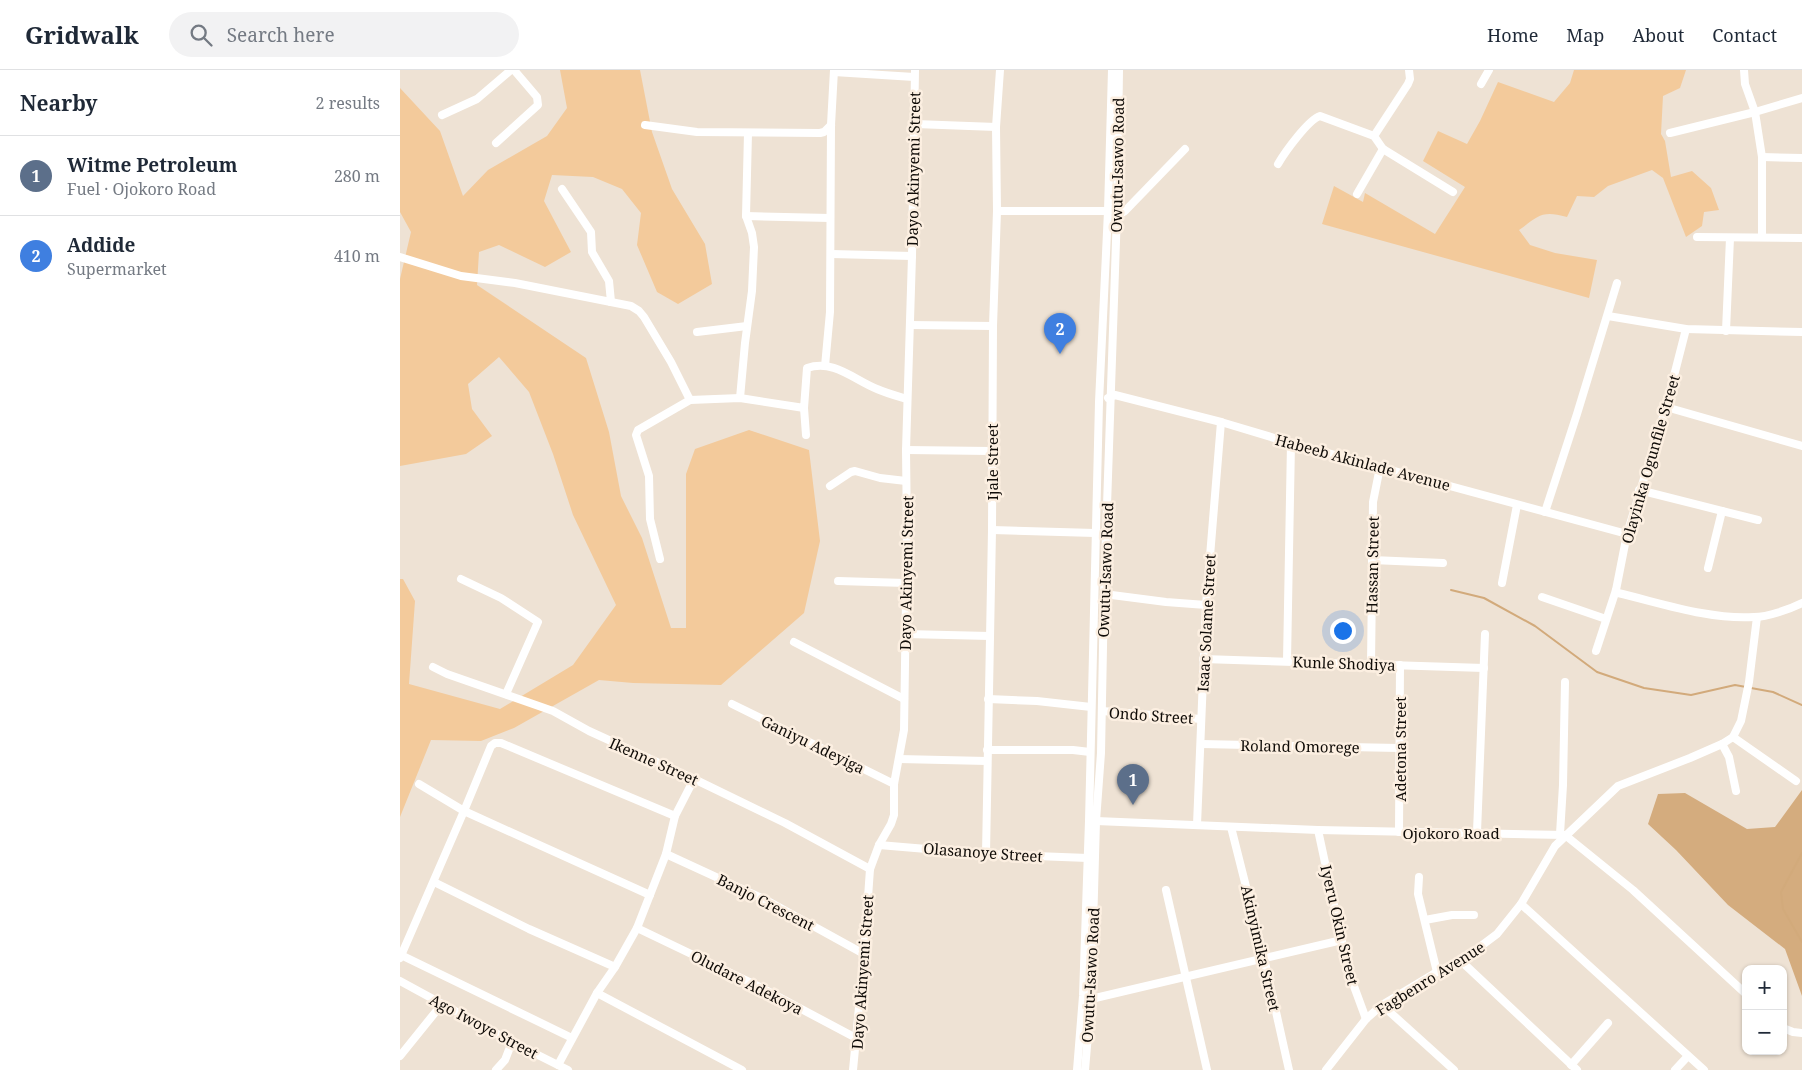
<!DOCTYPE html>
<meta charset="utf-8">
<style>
:root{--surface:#fff;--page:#f2f2f3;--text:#1f2937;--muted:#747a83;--line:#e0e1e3;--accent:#d93025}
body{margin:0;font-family:"Noto Serif",serif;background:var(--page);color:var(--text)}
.controls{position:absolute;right:15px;bottom:15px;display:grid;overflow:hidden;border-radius:10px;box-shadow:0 1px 4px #0004}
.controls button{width:45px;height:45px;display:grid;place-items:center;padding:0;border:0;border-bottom:1px solid var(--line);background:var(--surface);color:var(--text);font:25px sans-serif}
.you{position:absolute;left:942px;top:560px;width:18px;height:18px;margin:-12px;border:4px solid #fff;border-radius:50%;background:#1a73e8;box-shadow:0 0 0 8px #1a73e833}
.badge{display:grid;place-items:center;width:32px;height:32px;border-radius:50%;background:var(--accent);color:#fff;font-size:16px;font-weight:700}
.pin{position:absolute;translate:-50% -41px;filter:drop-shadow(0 1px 2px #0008)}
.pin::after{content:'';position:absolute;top:26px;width:18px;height:15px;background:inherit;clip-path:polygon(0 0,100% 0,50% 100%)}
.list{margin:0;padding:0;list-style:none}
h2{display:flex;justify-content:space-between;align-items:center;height:65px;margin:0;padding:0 20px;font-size:21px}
h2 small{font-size:16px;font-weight:400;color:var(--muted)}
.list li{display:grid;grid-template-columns:32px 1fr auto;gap:15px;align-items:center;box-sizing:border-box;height:80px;padding:0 20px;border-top:1px solid var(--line)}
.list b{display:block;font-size:19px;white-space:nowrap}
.list p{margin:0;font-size:16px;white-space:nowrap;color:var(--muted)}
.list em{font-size:16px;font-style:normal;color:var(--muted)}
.icon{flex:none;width:28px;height:28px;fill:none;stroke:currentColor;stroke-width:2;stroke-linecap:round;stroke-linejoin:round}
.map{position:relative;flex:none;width:1402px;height:1000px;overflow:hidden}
header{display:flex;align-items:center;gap:30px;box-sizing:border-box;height:70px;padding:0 25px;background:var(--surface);border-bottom:1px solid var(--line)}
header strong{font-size:24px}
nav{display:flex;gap:28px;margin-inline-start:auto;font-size:18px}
.search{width:350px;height:45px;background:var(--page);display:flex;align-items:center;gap:12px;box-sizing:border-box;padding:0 18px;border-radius:28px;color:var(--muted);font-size:19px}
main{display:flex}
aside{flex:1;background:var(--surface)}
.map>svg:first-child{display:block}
</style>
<header>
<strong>Gridwalk</strong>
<div class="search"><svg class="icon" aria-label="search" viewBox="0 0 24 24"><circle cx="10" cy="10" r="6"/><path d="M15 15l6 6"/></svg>Search here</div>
<nav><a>Home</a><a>Map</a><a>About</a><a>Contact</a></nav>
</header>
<main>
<aside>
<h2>Nearby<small>2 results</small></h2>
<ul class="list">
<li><span class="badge" style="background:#5c6f8a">1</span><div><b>Witme Petroleum</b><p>Fuel · Ojokoro Road</p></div><em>280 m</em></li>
<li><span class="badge" style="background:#3f7fe0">2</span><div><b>Addide</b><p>Supermarket</p></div><em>410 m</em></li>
</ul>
</aside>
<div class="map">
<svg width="1402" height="1000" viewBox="0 0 1402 1000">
<rect width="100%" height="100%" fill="#eee2d4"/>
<g fill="#f3ca9b">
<polygon points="160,0 240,0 252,62 272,119 305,174 312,214 278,234 257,222 237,175 241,143 222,119 193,107 152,105 144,131 171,182 145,197 99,175 79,182 77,215 186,288 209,362 221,426 242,468 271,558 286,558 286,404 295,379 349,360 409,380 420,471 404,543 321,615 233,613 199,610 114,658 81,671 31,670 0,747 0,509 3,509 15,531 9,614 100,639 173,595 216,535 173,445 153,384 129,322 99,287 68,314 72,339 92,366 66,384 0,396 0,209 11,162 0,142 0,18 40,61 63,126 88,100 147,66 167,38"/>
<path d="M 1174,0 L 1286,0 L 1280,18 L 1263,26 L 1261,64 L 1265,71 L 1271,107 L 1292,101 L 1311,118 L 1319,140 L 1304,142 L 1302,156 L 1286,167 L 1263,108 L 1252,100 L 1208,116 L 1194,127 L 1177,126 L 1167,147 C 1141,140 1139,146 1119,160 L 1130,175 L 1155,183 L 1197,190 L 1189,228 L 922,154 L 934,116 L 963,132 L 965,123 L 1035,164 L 1065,117 L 1023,91 L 1038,61 L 1067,74 L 1080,51 L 1098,12 L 1154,32 L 1170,13 Z"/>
</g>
<polygon fill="#d4ac7e" points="1402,720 1402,926 1385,879 1328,835 1276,780 1248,754 1258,724 1285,723 1347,759 1375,757"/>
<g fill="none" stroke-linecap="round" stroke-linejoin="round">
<g stroke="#d2aa7b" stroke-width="2">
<polyline points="1051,520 1084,528 1135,556 1197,602 1244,618 1291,625 1335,615 1346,617"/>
<polyline points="1351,618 1373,622 1402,635"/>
<polyline points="1402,783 1381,822 1383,839 1402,872"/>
</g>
<g stroke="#fff" stroke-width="8">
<polyline points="1344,0 1345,14 1355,42 1362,87 1362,167"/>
<polyline points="434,2 514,7"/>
<polyline points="1081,14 1089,0"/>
<polyline points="42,45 77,29 111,0"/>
<polyline points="515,54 596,57"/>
<polyline points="245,55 297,62 420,63 424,62 431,55"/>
<polyline points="1270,63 1355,42 1402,28"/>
<polyline points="974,66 1008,14 1010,9 1009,0"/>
<polyline points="96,73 138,35 137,27 114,0"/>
<polyline points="1362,87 1402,88"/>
<path d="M 878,94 C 885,82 908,50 920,46 L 974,66 L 983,79 L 1053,122"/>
<polyline points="162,119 191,162 192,182 209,211 211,232"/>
<polyline points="957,124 983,79"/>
<polyline points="597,141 708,141"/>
<polyline points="717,142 720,144 725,141 785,79"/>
<polyline points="346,146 430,148"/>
<polyline points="1297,167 1402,168"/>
<polyline points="431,184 512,186"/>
<path d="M 0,187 L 61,206 L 115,213 L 231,236 L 239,241 L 244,247 L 271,292 L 290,330 L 340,328 L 404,338 L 407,298 C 434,289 454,310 477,319 C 486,323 497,326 507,329"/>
<polyline points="1208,246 1286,259 1402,262"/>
<polyline points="510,255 593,256"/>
<polyline points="1326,261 1330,168"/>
<polyline points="297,262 347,256"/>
<polyline points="425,296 430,242 431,55 434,0"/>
<polyline points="340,328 345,273 352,221 354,177 352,163 346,146 348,63"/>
<polyline points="708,328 715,325 821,352 891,373 1227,464"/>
<polyline points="1266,337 1402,376"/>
<polyline points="404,338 406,365"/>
<polyline points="506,380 591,381"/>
<polyline points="430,416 451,402 455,401 480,408 506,411"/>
<polyline points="1239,420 1358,450"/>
<polyline points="1145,442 1177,344 1217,213"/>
<polyline points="592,460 695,463"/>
<polyline points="260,489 250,449 249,406 236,365 238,360 290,330"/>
<polyline points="972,490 1043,493"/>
<polyline points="1308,498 1322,441"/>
<polyline points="61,509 101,528 138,552 106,624"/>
<polyline points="438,511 506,513"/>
<polyline points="1102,513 1117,435"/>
<path d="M 1216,520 L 1218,523 C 1261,533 1310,550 1354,547 C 1368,547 1390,539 1402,533"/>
<polyline points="704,524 766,532 806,535"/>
<polyline points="1142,527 1206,549"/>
<polyline points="505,564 590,566"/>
<polyline points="394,572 504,629"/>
<polyline points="1196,581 1216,520 1227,464 1266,337 1286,259"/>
<polyline points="803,589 1084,598"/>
<polyline points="887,591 891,373"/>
<polyline points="971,594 973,432 980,397"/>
<polyline points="33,597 47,604 153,641 189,661 294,709 385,753 470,799"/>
<polyline points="588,629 637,631 691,637"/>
<polyline points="332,634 494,714"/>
<polyline points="702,641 801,649"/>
<polyline points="1333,667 1396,711"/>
<polyline points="801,674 999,678"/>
<polyline points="1322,674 1329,687 1336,721"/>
<polyline points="587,680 673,680 690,682"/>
<polyline points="499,689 587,691"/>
<polyline points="19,714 64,741 250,825"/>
<polyline points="696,751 918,760 1165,765 1233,820 1346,924"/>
<polyline points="797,755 806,535 821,352"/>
<polyline points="831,757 864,888 889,1000"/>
<polyline points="918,760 948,900 966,949"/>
<polyline points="999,762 1000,595"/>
<polyline points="1077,762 1085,564"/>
<polyline points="1160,764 1163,715 1165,612"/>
<polyline points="479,775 586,784 688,788"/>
<polyline points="266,784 366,830 464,884"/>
<polyline points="586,784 592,460 593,256 597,141 596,57 600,0"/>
<polyline points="1019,807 1018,824 1037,902"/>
<polyline points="34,812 129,859 215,897"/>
<polyline points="766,820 807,1000"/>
<polyline points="1121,834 1304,1000"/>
<polyline points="1025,850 1052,845 1074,845"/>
<polyline points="237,858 358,916 456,968"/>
<polyline points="1,885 172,968"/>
<polyline points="0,888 64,741 91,676 95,673 101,673 275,746"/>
<polyline points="1061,891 1177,1000"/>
<polyline points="0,911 112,972 168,1000"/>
<polyline points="197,923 342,1000"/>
<polyline points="691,929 942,870"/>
<polyline points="982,935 1054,1000"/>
<polyline points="1383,958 1393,962 1402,963"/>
<polyline points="0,986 42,934"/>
<polyline points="158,995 197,923 215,897 237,858 266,784 275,746 294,709"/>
<polyline points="1171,995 1208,953"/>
<polyline points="96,1000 105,990 112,972"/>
<polyline points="453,1000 464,884 470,799 479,775 491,754 494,745 494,714 504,660 507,462 506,380 512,186 515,0"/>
<polyline points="677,1000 683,926 689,751 699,332 708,141 712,0"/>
<polyline points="685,1000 691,929 696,751 701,683 704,524 717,142 719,0"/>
<polyline points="926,1000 966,949 982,935 1037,902 1061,891 1097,864 1121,834 1155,776 1218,716 1290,688 1322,674 1333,667 1341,651 1349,612 1357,547"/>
<polyline points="1275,1000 1288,986"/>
</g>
</g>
<g text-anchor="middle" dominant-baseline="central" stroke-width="5" stroke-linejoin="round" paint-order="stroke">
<g font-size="15" fill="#0f0b07" stroke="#fcefe1">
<text transform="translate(717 95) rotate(-89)">Owutu-Isawo Road</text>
<text transform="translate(513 99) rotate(-89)">Dayo Akinyemi Street</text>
<text transform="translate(1250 389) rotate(-74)">Olayinka Ogunfile Street</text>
<text transform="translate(592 392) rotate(-90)">Ijale Street</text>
<text transform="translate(963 392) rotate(15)">Habeeb Akinlade Avenue</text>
<text transform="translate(972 495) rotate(-89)">Hassan Street</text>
<text transform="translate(705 500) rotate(-88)">Owutu-Isawo Road</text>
<text transform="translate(506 503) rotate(-89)">Dayo Akinyemi Street</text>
<text transform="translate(806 553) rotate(-87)">Isaac Solame Street</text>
<text transform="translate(944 593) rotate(2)">Kunle Shodiya</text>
<text transform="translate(751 645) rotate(4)">Ondo Street</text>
<text transform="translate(413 674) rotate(26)">Ganiyu Adeyiga</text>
<text transform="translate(900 676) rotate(1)">Roland Omorege</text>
<text transform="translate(1000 679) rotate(-90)">Adetona Street</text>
<text transform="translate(254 691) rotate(24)">Ikenne Street</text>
<text x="1051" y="763">Ojokoro Road</text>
<text transform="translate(583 782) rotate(4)">Olasanoye Street</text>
<text transform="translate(366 832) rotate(27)">Banjo Crescent</text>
<text transform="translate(940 855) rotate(77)">Iyeru Okin Street</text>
<text transform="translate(861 878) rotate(77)">Akinyimika Street</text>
<text transform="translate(462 902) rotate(-86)">Dayo Akinyemi Street</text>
<text transform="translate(690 905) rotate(-87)">Owutu-Isawo Road</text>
<text transform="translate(1030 908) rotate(-32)">Fagbenro Avenue</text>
<text transform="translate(347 912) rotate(27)">Oludare Adekoya</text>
<text transform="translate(84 956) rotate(28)">Ago Iwoye Street</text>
</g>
</g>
</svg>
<div class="controls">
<button>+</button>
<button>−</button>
</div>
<div class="you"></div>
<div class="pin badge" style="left:733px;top:735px;background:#5c6f8a">1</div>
<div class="pin badge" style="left:660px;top:284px;background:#3f7fe0">2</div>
</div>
</main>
